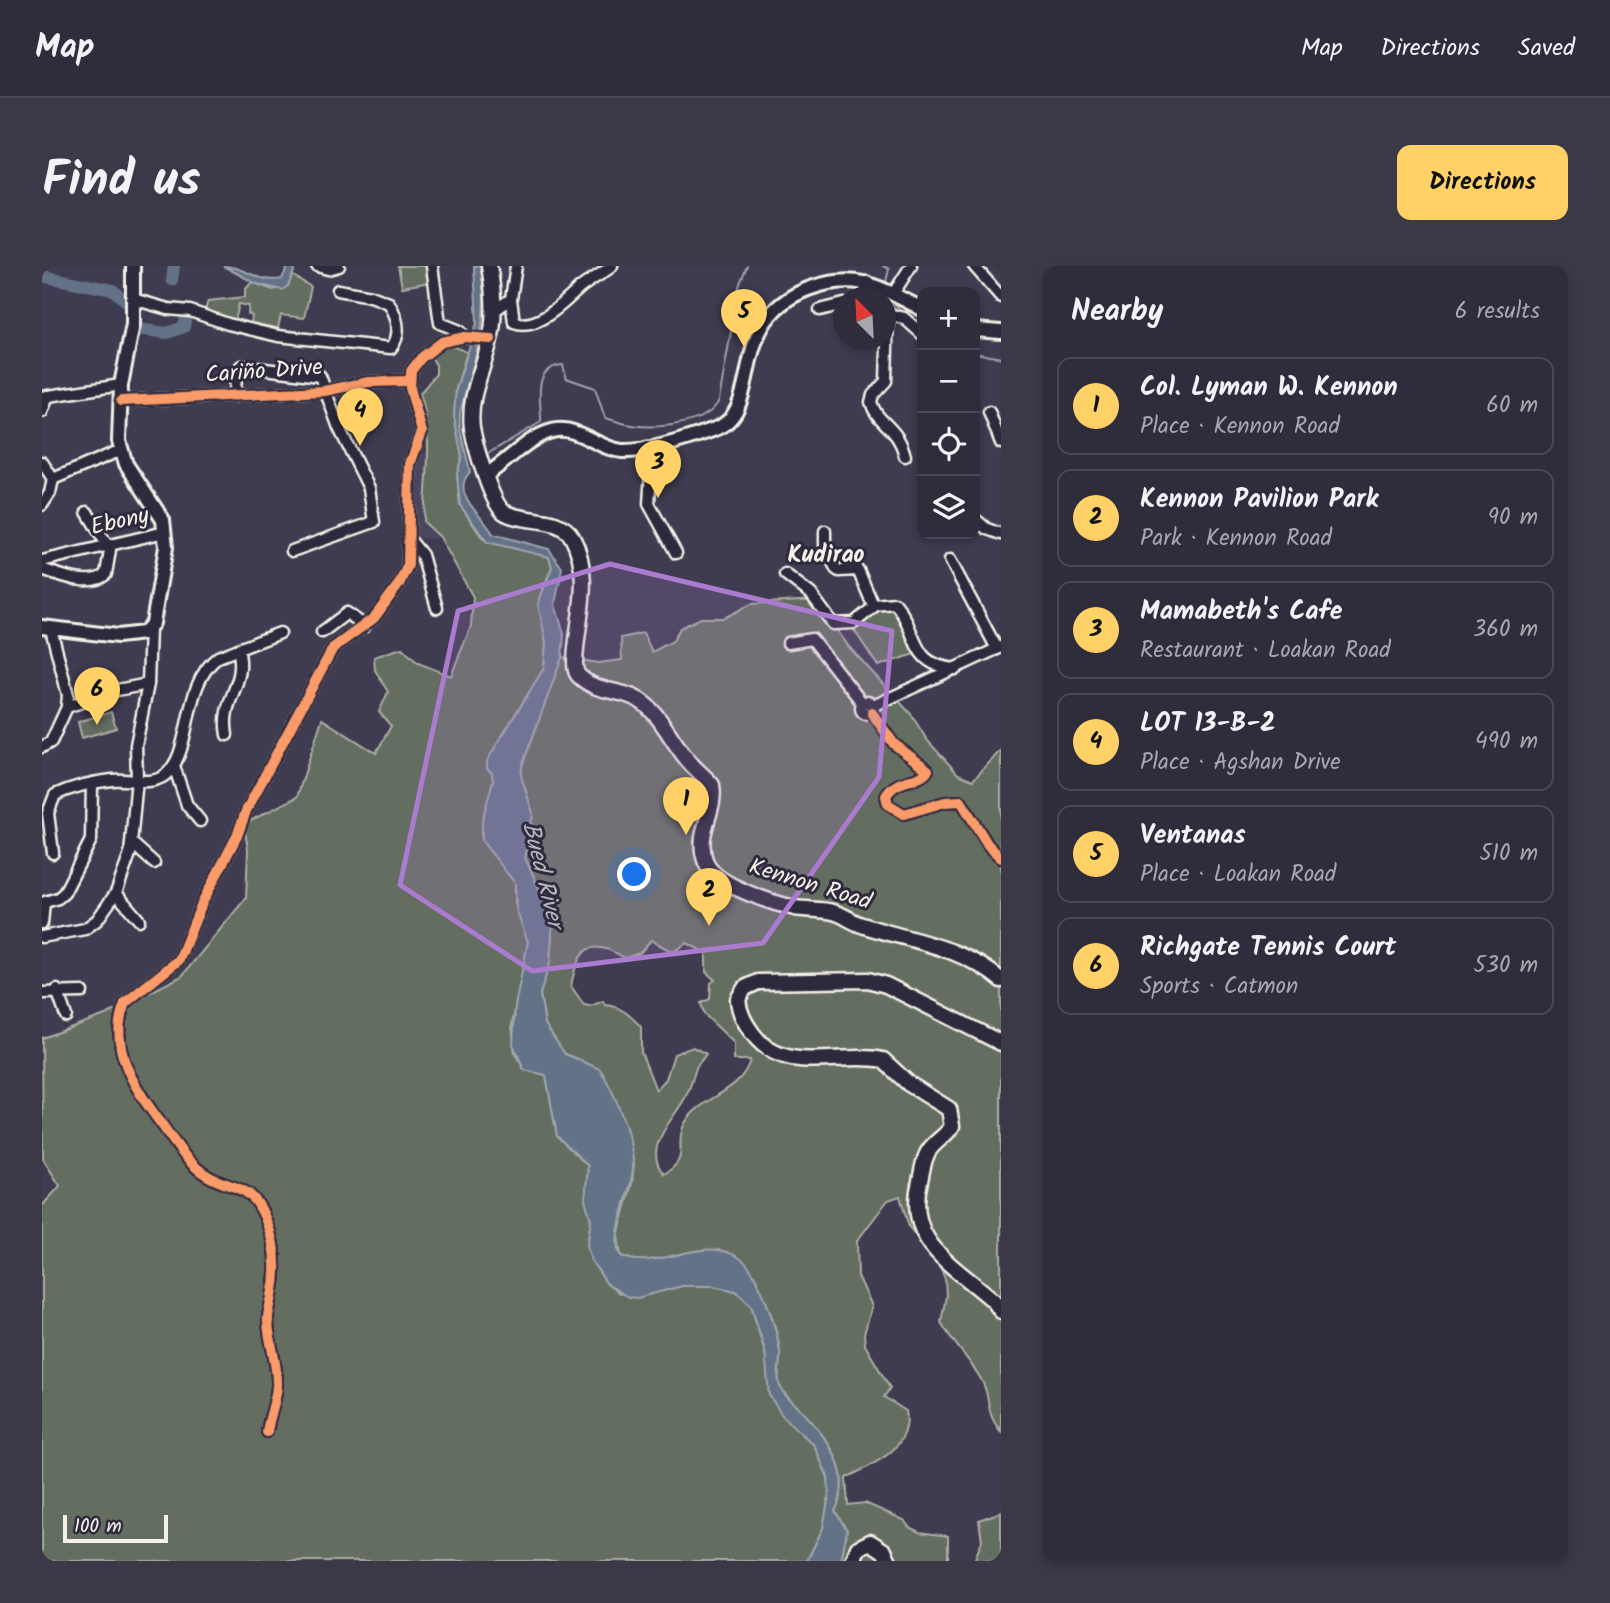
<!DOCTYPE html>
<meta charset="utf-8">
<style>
:root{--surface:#2f2c3c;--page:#3b3847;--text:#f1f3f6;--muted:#a7a7af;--line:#4a4856;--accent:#ffd166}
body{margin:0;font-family:Kalam,sans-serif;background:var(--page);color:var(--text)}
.controls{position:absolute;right:21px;top:21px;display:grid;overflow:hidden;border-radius:14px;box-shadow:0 4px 10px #0003}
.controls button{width:63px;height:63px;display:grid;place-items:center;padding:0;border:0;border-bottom:2px solid var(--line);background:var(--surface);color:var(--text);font:35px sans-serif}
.compass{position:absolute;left:791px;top:21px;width:63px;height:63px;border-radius:50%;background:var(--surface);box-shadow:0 4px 10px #0003;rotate:336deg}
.scale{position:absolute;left:21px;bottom:18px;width:105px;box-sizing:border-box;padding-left:7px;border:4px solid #f4f1e8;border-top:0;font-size:19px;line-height:24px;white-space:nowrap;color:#f4f1e8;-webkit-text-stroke:5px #2f2a3d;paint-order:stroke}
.you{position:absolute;left:593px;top:609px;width:24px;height:24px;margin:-18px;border:5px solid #fff;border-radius:50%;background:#1a73e8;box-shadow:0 0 0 10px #1a73e833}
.badge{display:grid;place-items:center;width:46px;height:46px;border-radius:50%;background:var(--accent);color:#111;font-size:23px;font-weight:700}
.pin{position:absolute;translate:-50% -58px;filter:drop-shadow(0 2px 4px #0008)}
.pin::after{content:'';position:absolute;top:37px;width:24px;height:21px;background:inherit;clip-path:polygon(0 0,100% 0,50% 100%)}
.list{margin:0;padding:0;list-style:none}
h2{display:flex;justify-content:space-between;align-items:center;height:91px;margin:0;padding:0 28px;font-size:30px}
h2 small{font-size:23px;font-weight:400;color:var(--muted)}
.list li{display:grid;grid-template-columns:46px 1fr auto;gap:21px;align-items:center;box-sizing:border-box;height:98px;margin:0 14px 14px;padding:0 14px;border:2px solid var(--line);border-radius:14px}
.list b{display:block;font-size:26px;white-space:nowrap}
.list p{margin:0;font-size:23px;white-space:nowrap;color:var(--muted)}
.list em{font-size:23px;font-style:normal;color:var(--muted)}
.icon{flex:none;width:38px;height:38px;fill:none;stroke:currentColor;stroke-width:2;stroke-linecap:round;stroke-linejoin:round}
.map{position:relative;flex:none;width:959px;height:1295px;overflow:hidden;border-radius:14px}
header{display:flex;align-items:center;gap:42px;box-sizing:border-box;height:98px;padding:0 35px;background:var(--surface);border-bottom:2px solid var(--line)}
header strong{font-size:33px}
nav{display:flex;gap:38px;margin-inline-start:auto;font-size:24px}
.intro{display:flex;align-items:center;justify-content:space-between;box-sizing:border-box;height:168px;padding:0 42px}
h1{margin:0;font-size:49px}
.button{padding:18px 32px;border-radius:14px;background:var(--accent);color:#111;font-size:24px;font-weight:700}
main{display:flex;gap:42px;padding:0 42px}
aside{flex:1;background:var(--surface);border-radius:14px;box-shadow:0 4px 10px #0003}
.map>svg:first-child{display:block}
</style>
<header>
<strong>Map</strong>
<nav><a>Map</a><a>Directions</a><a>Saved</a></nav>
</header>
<div class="intro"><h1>Find us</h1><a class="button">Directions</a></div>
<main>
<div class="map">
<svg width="959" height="1295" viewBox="0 0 959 1295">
<rect width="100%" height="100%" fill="#3f3b50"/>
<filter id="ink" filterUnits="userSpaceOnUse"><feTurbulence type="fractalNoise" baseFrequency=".0143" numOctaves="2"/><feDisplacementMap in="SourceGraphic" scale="14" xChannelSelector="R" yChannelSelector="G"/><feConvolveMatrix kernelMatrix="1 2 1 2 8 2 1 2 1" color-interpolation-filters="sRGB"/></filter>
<g filter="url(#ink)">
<polygon fill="#4a475e" points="394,181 395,273 370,272 370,194"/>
<g fill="#636d61" stroke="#acafa4" stroke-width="2" fill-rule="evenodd">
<polygon points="356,0 386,0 389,16 360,21"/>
<polygon points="250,9 269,21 262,52 239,49 236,62 209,58 210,50 206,48 207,40 197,38 193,55 163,44 166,35 203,31 203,24 210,16 231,24 246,20"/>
<path d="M 405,78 L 425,86 L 414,123 L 412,150 L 420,190 L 415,208 L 418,239 L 441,273 L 507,291 L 510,301 L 497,332 L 504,376 L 502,402 L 452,483 L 445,502 L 450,507 L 451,515 L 439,567 L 440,575 L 473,617 L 473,637 L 486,676 L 470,759 L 473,788 L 483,804 L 504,809 L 515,870 L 546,900 L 544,925 L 549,954 L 545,980 L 549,994 L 565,1018 L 577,1027 L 595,1031 L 640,1020 L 671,1020 L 694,1025 L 709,1039 L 725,1094 L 727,1129 L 745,1154 L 772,1179 L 786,1211 L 787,1230 L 781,1262 L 765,1295 L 0,1295 L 0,940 L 18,920 L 1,893 L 0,772 L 66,748 L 140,710 L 204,632 L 206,584 L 202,558 L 255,531 L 280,453 L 334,487 L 349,460 L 337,446 L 346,426 L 333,404 L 332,391 L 360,382 L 376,397 L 409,410 L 429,360 L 431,331 L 398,271 L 382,256 C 384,211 392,170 378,127 L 394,108 L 394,99 L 388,89 Z"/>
<path d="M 774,334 L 807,381 L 869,448 L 885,474 L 916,508 L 931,514 L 959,484 L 959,1166 C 942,1145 950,1134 940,1115 C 928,1093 910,1077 899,1056 L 904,1030 L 903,1013 L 897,998 L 867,961 L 858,930 L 846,934 L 815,975 L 816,1010 L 830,1040 L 822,1068 L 823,1079 L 848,1122 L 842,1131 L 864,1145 C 871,1183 831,1198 804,1212 L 806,1239 L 823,1237 L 862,1254 L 867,1261 L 877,1266 L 906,1270 L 906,1295 L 799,1295 C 804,1274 806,1262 793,1245 C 813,1206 785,1171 758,1143 C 751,1135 740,1128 737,1118 C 735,1108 739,1096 738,1086 C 735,1061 717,1004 694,991 C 657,969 616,1007 579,990 L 576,970 L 590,917 L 592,897 L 576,840 L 539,794 L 523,788 L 513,778 L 503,758 L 498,728 L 508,696 L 511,652 L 483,592 L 491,548 L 479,510 L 480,500 L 520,391 L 557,397 L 580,394 L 579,372 L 601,367 L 610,386 L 631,375 L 638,362 L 659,352 L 682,352 L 709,338 ZM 609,674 L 631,686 L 645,677 L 664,687 L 664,706 L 673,714 L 669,717 L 668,733 L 659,737 L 662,748 L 692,777 L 692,794 L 708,794 C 699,827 659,830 643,857 C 631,878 650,892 622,908 C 598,881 635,851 645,828 C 649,819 651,811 654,802 C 656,797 661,793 664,788 L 651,781 L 632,788 L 624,813 L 614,824 L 599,786 L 599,761 C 589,750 579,740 563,739 L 561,735 L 549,740 L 542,739 L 529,720 C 536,683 547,670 583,692 L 598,687 Z"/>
<polygon points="839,342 852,342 876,387 836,400 810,361"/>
<polygon points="69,446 74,462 40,472 36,456"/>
<polygon points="959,1246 959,1295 932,1295 940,1275 937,1254"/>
</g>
<g fill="#647287" stroke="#9ea5ae" stroke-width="2">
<path d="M 181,0 C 203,0 217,18 240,13 L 246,0 L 254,0 L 246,20 L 240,24 L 215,18 Z"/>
<path d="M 432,0 L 439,0 C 449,50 432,95 419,143 C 414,160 425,188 428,206 C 407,228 442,250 451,268 L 507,283 L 520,302 L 513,338 L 522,368 L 520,391 L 480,500 L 479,510 L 491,548 L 483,592 L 511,652 L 508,696 L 498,728 L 503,758 L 523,788 L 558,803 C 572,824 592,875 591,901 C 591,924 566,972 579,990 C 617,1007 661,966 699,993 C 717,1005 735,1064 738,1086 C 739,1098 733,1112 739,1123 C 744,1132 754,1139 761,1146 C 787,1174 812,1208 793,1245 L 805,1264 L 799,1295 L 765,1295 L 781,1262 L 787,1230 L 786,1211 L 772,1179 L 740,1149 L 727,1129 L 723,1085 L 709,1039 L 694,1025 L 671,1020 L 640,1020 L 595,1032 L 586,1031 L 565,1018 L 549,994 L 545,980 L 549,954 L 543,934 L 546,900 L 515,870 L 504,809 L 482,804 L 471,778 L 473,740 L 486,676 L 474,643 L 473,617 L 440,575 L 440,555 L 451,515 L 450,507 L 445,502 L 445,495 L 502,402 L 504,376 L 496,338 L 510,301 L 507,291 L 445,276 L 418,239 L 415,208 L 420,190 L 412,150 L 414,123 L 435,57 Z"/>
</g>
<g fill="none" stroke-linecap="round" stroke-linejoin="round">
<g stroke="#9ea5ae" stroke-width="2">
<polyline points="841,0 847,3 843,20"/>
<polyline points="844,37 867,49 880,61"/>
<polyline points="933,87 959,92"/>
<path d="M 442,190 L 499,156 C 500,137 488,101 521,99 L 524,112 L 553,122 L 563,152 C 572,154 581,158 590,159 C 614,163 667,159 677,134 L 697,20 L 705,0"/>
</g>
<g stroke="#647287" stroke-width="12">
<polyline points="0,10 71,24 85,36"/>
<polyline points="130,14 132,0"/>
<polyline points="95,63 125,67 142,61 144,50"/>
</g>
<g stroke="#f4f1e8" stroke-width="15">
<g id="minor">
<polyline points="275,0 286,3 297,0"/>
<polyline points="390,0 398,57 418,65 423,71"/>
<polyline points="932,0 959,31"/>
<polyline points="851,28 869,0"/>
<polyline points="822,32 825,16"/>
<path d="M 91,33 L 126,43 L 148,45 L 186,58 L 236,70 L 349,82 C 360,68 356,52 347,37 L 329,30 L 296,24"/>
<path d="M 469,33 L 472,56 C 496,65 522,36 538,22 C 548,14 560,8 570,0"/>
<polyline points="778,44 802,38"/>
<polyline points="450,46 469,33 474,0"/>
<polyline points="844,48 862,52 880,68"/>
<path d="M 846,49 L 844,115 L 831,129 L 829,136 C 835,158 856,160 863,190"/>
<polyline points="193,130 194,106 199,100 278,110 297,162 327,222 332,256 250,285"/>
<polyline points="0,131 79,119"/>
<polyline points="79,135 282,125 327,116 368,115"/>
<polyline points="0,146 6,130"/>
<polyline points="947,146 959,177"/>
<polyline points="605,181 609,206 607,238 634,287"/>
<polyline points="0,196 11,213 8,227 0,239"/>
<polyline points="11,213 72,187 79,187"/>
<polyline points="933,253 945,263 959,268"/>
<path d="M 783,265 L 783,279 L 794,303 L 797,305 L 816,304 L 831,339 L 853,337 C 878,367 866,399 914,403"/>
<polyline points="367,273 380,289 395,342"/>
<polyline points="908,294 955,383"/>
<polyline points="0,295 123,266"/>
<path d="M 0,303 C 17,309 49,322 64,308 L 68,284 L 45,246"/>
<polyline points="743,308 769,328 791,358 812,357 834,339"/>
<polyline points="280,366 305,347 323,360"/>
<polyline points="746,377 770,373 821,438"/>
<circle cx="825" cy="442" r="6"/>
<polyline points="831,440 959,381"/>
<polyline points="25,441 75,424 106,418"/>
<path d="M 830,447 L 852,478 L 886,504 C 879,518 855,510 844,530 L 846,538 L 862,548 L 903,536 L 919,535 L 946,579 L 959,592"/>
<path d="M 185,469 C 178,432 206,419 196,383"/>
<polyline points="0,481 9,476 25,441 26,429 9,363"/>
<polyline points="132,500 145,539 158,555"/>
<polyline points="91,578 112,597"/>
<path d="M 11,587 L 6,547 L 13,529 C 30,521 52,516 70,514 C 86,512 108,520 122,510 C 152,489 138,420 176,391 L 238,367"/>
<polyline points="74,627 97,654"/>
<polyline points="0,637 16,632 22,627 49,574 50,518"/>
<polyline points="0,657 2,637"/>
<polyline points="0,671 43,663 55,654 74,627 88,588 95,513 94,479 106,418 108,362"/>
<polyline points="15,724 24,750"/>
<polyline points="0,727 40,726"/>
<path d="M 225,1166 C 227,1151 234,1135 235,1120 C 236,1099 227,1077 226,1056 C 225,1047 229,1039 230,1030 C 236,1003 234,978 223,952 C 209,917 192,925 166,910 C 147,899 135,880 123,863 C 96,826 64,784 83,737 L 137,694 L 160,637 L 195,570 L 204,545 L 291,382 L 332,352 L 357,318 L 366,299 L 368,198 L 380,166 L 368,122 L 369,105 L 379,92 L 400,76 L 423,71 L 449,73"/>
</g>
</g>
<g stroke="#f4f1e8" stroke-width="18">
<g id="major">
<polyline points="933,64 959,66"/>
<path d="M 444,209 C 465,196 486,171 510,165 C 534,158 556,183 580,185 C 608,186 646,173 673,163 C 724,144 682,55 766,23 C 815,5 837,21 880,43"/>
<polyline points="0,361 76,370 102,367 111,357 124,281 121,254 84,198 77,175 79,119 91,58 91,0"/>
</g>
</g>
<g stroke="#f4f1e8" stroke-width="19">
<g id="highway">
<path d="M 447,0 C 451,22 454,52 448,74 C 441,105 426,130 430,162 C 433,179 449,237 462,246 C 482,258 517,249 530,271 C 552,312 534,355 533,397 C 533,402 534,408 538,411 C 555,427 579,423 597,434 C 617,446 629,474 644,492 C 651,502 662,509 670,519 C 675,547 652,566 664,597 C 673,619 730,637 753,642 C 766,644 779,643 791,646 C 801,648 810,656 820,659 C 868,675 919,680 959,714"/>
<path d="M 959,777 L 844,719 L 826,714 L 716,716 L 703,722 L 696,733 C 697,747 703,757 711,768 C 743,811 798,785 841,794 L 867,818 L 907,843 L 910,860 C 904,871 890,876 885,888 C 881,896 880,906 878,915 C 862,977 912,999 952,1035 L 959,1045"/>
<polyline points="811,1295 816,1282 828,1276 842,1285 847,1295"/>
</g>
</g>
<use href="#minor" stroke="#2f2a3d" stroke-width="10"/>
<use href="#major" stroke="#2f2a3d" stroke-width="12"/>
<use href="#highway" stroke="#2f2a3d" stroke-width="14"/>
<g stroke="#2f2a3d" stroke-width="15">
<g id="cycleway">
<polyline points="79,135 282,125 327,116 368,115"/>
<path d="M 830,447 L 852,478 L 886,504 C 879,518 855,510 844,530 L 846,538 L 862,548 L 903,536 L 919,535 L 946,579 L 959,592"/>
<path d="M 225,1166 C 227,1151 234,1135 235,1120 C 236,1099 227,1077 226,1056 C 225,1047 229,1039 230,1030 C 236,1003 234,978 223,952 C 209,917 192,925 166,910 C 147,899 135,880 123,863 C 96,826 64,784 83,737 L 137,694 L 160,637 L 195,570 L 204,545 L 291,382 L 332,352 L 357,318 L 366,299 L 368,198 L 380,166 L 368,122 L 369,105 L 379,92 L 400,76 L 423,71 L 449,73"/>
</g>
</g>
<use href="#cycleway" stroke="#fa9b69" stroke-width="10"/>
</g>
</g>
<path fill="#ab7bcf" fill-opacity="0.2" stroke="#ab7bcf" stroke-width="5" stroke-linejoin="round" d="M 568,298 L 850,365 L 837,511 L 721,677 L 490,705 L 358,619 L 416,345 Z"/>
<g text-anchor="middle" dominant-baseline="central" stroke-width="6" stroke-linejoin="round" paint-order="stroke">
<g font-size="23" fill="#f4f1e8" stroke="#2f2a3d">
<text transform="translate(222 106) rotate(-4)">Cariño Drive</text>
<text transform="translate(78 256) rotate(-13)">Ebony</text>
<text transform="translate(768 619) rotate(17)">Kennon Road</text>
</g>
<g font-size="24" font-weight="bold" fill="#f4f1e8" stroke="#2f2a3d">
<text x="784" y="289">Kudirao</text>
</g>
<g font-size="24" font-style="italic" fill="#b3b8bc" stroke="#2f2a3d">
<text transform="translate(500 609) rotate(76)">Bued River</text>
</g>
</g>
</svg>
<div class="controls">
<button>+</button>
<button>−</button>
<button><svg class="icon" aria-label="locate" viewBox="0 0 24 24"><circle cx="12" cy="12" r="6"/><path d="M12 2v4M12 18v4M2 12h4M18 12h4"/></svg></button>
<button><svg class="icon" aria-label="layers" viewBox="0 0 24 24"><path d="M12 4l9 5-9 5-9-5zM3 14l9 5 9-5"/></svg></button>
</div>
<svg class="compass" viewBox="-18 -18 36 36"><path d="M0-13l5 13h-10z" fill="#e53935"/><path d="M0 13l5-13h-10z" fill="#a7a7af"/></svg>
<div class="scale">100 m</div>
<div class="you"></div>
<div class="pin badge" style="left:644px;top:569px">1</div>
<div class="pin badge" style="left:667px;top:660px">2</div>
<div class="pin badge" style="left:616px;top:232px">3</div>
<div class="pin badge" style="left:318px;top:180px">4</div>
<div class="pin badge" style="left:702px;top:81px">5</div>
<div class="pin badge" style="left:55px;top:459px">6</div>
</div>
<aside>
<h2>Nearby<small>6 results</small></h2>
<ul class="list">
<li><span class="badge">1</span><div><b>Col. Lyman W. Kennon</b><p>Place · Kennon Road</p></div><em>60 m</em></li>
<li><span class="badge">2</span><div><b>Kennon Pavilion Park</b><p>Park · Kennon Road</p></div><em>90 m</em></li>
<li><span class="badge">3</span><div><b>Mamabeth's Cafe</b><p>Restaurant · Loakan Road</p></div><em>360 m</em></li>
<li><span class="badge">4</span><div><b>LOT 13-B-2</b><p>Place · Agshan Drive</p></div><em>490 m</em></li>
<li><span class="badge">5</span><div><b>Ventanas</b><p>Place · Loakan Road</p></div><em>510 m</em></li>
<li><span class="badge">6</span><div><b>Richgate Tennis Court</b><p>Sports · Catmon</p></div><em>530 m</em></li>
</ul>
</aside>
</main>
